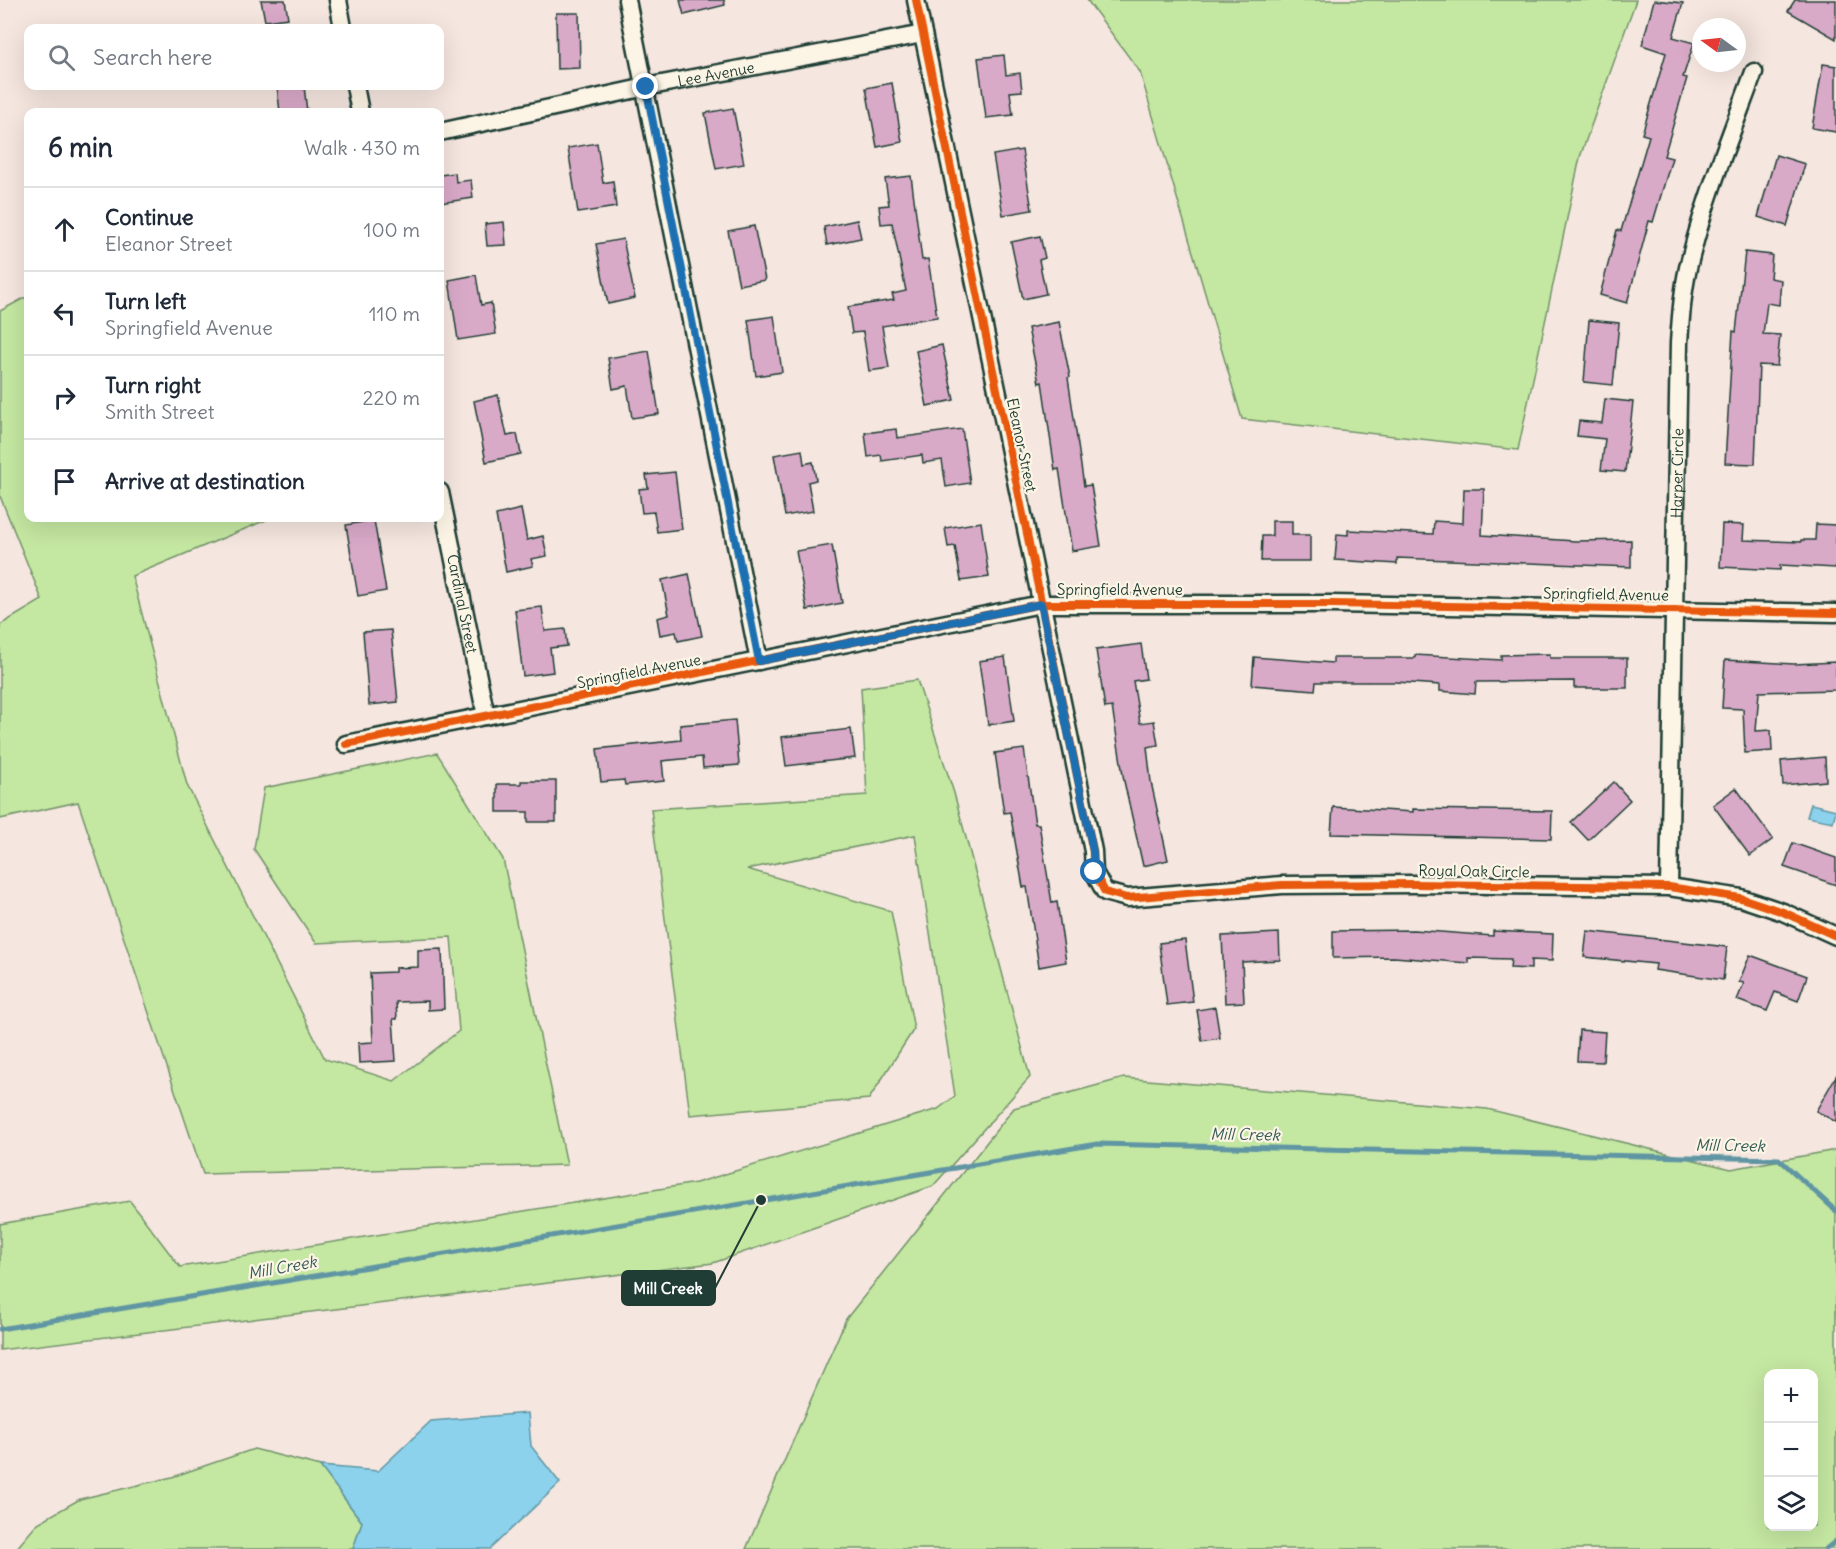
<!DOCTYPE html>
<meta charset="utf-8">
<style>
:root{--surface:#fff;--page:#f2f2f3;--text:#1f2937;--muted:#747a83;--line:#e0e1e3}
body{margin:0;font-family:Delius,sans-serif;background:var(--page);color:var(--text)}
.controls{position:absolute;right:18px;bottom:18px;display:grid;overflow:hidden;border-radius:12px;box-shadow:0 6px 24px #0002}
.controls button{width:54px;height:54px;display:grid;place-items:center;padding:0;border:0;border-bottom:2px solid var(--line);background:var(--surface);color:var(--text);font:30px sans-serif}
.compass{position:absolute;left:1692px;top:18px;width:54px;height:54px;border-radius:50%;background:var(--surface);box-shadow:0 6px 24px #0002;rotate:285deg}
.stop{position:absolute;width:18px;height:18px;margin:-14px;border:4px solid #1f6fb2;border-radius:50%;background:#fff}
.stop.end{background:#1f6fb2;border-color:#fff;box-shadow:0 2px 6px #0008}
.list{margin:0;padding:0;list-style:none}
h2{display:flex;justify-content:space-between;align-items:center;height:78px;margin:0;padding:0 24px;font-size:26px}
h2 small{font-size:20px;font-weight:400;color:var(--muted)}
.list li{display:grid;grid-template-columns:39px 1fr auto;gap:18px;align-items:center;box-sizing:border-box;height:84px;padding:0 24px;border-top:2px solid var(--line)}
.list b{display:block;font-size:22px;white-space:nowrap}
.list p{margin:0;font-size:20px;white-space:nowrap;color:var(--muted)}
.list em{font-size:20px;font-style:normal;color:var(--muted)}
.icon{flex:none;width:33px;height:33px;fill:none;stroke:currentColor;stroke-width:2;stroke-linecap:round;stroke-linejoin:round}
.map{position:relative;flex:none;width:1836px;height:1549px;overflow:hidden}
.search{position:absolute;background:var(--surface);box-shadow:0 6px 24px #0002;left:24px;top:24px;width:420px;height:66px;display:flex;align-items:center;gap:15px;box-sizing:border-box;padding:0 21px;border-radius:12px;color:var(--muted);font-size:22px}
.panel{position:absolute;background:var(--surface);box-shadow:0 6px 24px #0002;left:24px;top:108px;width:420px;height:414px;border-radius:12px}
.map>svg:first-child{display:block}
</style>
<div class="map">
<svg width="1836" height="1549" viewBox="0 0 1836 1549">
<rect width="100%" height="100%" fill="#f5e6df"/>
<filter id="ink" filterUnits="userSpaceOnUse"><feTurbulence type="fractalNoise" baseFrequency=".0167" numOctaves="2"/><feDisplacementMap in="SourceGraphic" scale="12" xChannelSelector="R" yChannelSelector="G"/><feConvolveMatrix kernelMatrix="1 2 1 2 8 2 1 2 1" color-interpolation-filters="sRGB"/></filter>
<g filter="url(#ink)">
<g fill="#c4e7a1" stroke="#72926a" stroke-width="1.5" fill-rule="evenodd">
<polygon points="1087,0 1636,0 1580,157 1518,450 1242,419 1140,72"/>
<polygon points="28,296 28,518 271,518 132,576 187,785 325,1059 394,1081 459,1031 451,937 316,943 254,849 264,788 437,753 503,859 567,1165 203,1174 78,802 0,819 0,625 42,600 0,496 0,311"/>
<polygon points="917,680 954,793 1030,1077 933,1186 713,1263 0,1350 0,1224 130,1201 180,1267 696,1183 938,1109 955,1096 915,835 747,869 891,911 914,1029 869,1099 690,1115 651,809 867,795 861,688"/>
<path d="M 1124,1078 L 1487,1109 L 1731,1169 L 1836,1150 L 1836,1549 L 746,1549 L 846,1319 L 1014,1108 ZM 1768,1374 L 1814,1374 L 1814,1526 L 1768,1526 Z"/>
<polygon points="254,1449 320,1466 362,1522 353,1549 16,1549 38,1523 80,1499 172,1477"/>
</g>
<g fill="#8cd2ed" stroke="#6096a3" stroke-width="1.5">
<polygon points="1811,804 1836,810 1833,822 1807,817"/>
<polygon points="528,1413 531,1446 560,1483 490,1549 353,1549 362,1522 320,1466 378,1471 431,1421"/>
</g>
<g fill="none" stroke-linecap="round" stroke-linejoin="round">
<g stroke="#6096a3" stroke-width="5">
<polyline points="0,1329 1097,1144 1779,1159 1836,1211"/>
<polyline points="1826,1549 1836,1541"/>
</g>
</g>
<g fill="#d9a9c8" stroke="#1f3d34" stroke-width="1.5">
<polygon points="261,0 285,0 288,18 265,21"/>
<polygon points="680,0 724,0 725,5 684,15"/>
<polygon points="1654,0 1683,3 1673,37 1694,43 1683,77 1687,78 1664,156 1672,158 1653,222 1649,221 1627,303 1600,295 1617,230 1621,231 1649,136 1642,134 1666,53 1642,45"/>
<polygon points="1795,0 1836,0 1836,39 1788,11"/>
<polygon points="556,13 579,13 580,68 557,69"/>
<polygon points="1004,55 1006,75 1020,73 1022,91 1010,92 1013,115 986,118 978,58"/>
<polygon points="1823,64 1836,66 1836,132 1812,128"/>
<polygon points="892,83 902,142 877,147 866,88"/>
<polygon points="277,86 304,86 307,112 280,112"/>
<polygon points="733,108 744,164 716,169 705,113"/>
<polygon points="597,143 603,183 613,181 616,207 578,213 568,148"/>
<polygon points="1022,150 1032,210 1003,215 993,155"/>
<polygon points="1776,155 1805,164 1787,226 1758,217"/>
<polygon points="455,173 456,182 471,180 473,198 440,203 440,175"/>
<polygon points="911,176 922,260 928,259 937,317 882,326 889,368 869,371 863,332 852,333 848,307 894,300 892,294 906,291 892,223 881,224 879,206 889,205 885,179"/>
<polygon points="857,220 861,238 827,245 824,227"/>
<polygon points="504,222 506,245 487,246 485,224"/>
<polygon points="754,226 765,280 739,285 728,231"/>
<polygon points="1040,236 1045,258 1039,260 1046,294 1023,299 1011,242"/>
<polygon points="623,239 635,298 608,304 596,244"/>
<polygon points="1745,252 1772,255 1770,278 1781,280 1779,305 1767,303 1763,334 1780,335 1777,366 1759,365 1755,464 1725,463 1733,331 1736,332"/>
<polygon points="476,275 481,305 491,303 496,334 458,340 449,280"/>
<polygon points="774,316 782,372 756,376 748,320"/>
<polygon points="1589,320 1619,323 1613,385 1584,382"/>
<polygon points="1059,322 1070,377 1068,378 1084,486 1091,485 1101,546 1072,551 1059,469 1055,470 1042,382 1039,383 1028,328"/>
<polygon points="942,345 954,400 927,406 916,351"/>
<polygon points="649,351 659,414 632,418 627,386 613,389 608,358"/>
<polygon points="498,395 507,436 517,434 521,454 486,462 474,401"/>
<polygon points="1605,399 1633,402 1625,472 1601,470 1605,439 1577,436 1579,421 1602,423"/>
<polygon points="896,429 897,438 962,429 970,483 946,487 942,460 923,463 922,455 882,461 881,455 868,457 865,433"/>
<polygon points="802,450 804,464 813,462 816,480 808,482 813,511 785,516 774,455"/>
<polygon points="675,472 682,529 657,532 654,512 642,513 639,489 648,488 646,475"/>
<polygon points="1464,489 1484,489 1482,535 1575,541 1631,540 1631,567 1397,558 1397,564 1335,560 1337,534 1348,535 1348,530 1433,534 1434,521 1463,523"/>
<polygon points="521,509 527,540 543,536 547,556 531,559 533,566 506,572 496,515"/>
<polygon points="374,520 386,591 358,596 346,525"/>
<polygon points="1272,521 1292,521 1292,535 1310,535 1310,561 1261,561 1262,536 1272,536"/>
<polygon points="981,522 989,577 961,581 955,546 948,547 945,528"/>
<polygon points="1722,524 1744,525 1743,540 1801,542 1801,540 1815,540 1816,524 1836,525 1836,568 1780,565 1780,570 1720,567"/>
<polygon points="832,545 842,603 807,610 796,551"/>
<polygon points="689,574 702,636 678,641 676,632 660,635 657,618 669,615 662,580"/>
<polygon points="542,607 545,631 565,629 567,646 550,648 553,672 523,676 515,610"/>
<polygon points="391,630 398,702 369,705 363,632"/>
<polygon points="1141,644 1146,679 1133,681 1140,723 1154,721 1158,745 1147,747 1151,782 1168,860 1143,866 1124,781 1112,707 1105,708 1096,650"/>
<polygon points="1550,654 1550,658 1627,658 1627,688 1574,688 1574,681 1476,682 1475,694 1440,691 1440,685 1396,682 1316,682 1315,690 1252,685 1254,657 1333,663 1333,658 1415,658 1415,655 1501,660 1501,655"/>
<polygon points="1005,657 1014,721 988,725 979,661"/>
<polygon points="1725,660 1794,664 1836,662 1836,690 1759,692 1756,731 1771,730 1772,751 1745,753 1743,709 1722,708"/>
<polygon points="735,720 739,765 703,768 702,757 662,761 664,781 625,785 624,780 601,782 597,749 681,740 680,725"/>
<polygon points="851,729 855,758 786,766 782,737"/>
<polygon points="1024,749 1035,824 1039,824 1052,903 1057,902 1066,962 1039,967 1027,887 1023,887 1010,812 1004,813 995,753"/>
<polygon points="1825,757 1826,781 1783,785 1781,761"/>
<polygon points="521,781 556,781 556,822 528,822 528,812 497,812 497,784 521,784"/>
<polygon points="1614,782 1630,800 1588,840 1571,822"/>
<polygon points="1736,788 1773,839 1750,856 1713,805"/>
<polygon points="1333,807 1413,812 1413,809 1552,811 1551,839 1331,834"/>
<polygon points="1793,843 1836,858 1836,885 1784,867"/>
<polygon points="1414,930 1493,936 1493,931 1553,934 1552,961 1531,960 1531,969 1510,968 1511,959 1468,958 1468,963 1394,957 1333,958 1333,931"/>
<polygon points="1587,931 1727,947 1723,980 1655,970 1656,964 1584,957"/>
<polygon points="1279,933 1280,960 1242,962 1244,1002 1225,1003 1222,936"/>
<polygon points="1185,940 1193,1002 1167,1005 1159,943"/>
<polygon points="442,949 444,1009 428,1010 428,1001 396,1002 397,1019 393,1019 396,1061 359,1063 358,1043 373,1042 370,973 395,972 395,968 418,967 418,950"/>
<polygon points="1750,955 1807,976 1798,1001 1775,992 1767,1011 1737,1000 1744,983 1739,982"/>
<polygon points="1215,1007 1220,1038 1202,1041 1197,1010"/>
<polygon points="1579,1030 1605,1032 1603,1062 1577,1061"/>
<polygon points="1836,1076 1836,1122 1816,1111"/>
</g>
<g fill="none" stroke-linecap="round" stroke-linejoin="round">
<g stroke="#1f3d34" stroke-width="21">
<g id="minor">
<polyline points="338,0 343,28"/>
<polyline points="627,0 759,661"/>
<polyline points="916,0 1093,851 1094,872 1105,892 1127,898 1282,885 1413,884 1669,887 1741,898 1783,912 1836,936"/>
<polyline points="355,86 360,112"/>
<path id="s1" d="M 440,132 L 646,87 L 923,34"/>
<path id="s2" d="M 440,492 L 486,716"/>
<polyline points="346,744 1041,604 1331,604 1836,613"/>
<path id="s3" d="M 1669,887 L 1679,343 C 1681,314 1683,284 1691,256 C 1707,193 1732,132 1754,72"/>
</g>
</g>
<use href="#minor" stroke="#fcf5e5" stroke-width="16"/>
<g stroke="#fcf5e5" stroke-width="11">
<g id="cycleway">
<polyline points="916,0 1093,851 1094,872 1105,892 1127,898 1282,885 1413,884 1669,887 1741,898 1783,912 1836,936"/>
<polyline points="346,744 1041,604 1331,604 1836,613"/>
</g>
</g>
<use href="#cycleway" stroke="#e8590c" stroke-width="8"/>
</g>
</g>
<g fill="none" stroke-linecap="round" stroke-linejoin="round" filter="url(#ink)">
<polyline stroke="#1f6fb2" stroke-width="8" points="646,87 759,661 1041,604 1093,851 1094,872"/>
</g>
<g text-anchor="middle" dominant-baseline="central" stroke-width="4.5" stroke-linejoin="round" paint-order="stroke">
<g font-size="15" fill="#1f3d34" stroke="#fcf5e5">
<text stroke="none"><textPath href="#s1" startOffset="282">Lee Avenue</textPath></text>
<text transform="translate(1022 445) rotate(78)">Eleanor Street</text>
<text stroke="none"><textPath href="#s3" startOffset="414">Harper Circle</textPath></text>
<text x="1120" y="589">Springfield Avenue</text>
<text transform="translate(1606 594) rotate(1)">Springfield Avenue</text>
<text stroke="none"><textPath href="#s2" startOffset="114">Cardinal Street</textPath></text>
<text transform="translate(639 671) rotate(-11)">Springfield Avenue</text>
<text transform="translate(1474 871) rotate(1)">Royal Oak Circle</text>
</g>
<g font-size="16" font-style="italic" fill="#355b59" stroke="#fcf5e5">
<text transform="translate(1245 1134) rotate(1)">Mill Creek</text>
<text transform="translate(1730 1145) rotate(1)">Mill Creek</text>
<text transform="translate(282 1267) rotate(-10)">Mill Creek</text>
</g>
</g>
<path fill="none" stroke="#1f3d34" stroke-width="2" d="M761 1200L715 1288"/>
<circle fill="#1f3d34" stroke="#fcf5e5" stroke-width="2" cx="761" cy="1200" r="6"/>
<rect fill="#1f3d34" stroke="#1f3d34" stroke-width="2" x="622" y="1271" width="93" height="34" rx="6"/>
<g font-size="16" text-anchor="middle" font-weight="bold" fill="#fff">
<text x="668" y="1294">Mill Creek</text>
</g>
</svg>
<div class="controls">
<button>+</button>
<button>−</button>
<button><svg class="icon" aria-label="layers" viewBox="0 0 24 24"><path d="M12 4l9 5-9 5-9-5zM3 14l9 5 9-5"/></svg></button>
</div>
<svg class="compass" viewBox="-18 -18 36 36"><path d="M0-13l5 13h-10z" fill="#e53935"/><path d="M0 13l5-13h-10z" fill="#747a83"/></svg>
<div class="stop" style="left:1094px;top:872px"></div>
<div class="stop end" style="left:646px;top:87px"></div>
<div class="search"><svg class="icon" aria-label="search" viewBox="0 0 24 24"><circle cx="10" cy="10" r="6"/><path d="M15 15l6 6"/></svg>Search here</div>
<section class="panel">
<h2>6 min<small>Walk · 430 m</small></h2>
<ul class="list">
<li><svg class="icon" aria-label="ahead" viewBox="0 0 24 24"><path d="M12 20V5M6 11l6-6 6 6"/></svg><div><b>Continue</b><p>Eleanor Street</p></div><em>100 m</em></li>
<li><svg class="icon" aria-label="left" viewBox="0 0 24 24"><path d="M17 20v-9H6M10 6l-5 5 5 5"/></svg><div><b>Turn left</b><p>Springfield Avenue</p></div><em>110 m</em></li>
<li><svg class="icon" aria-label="right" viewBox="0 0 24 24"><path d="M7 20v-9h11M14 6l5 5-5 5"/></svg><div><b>Turn right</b><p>Smith Street</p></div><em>220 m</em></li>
<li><svg class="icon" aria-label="arrive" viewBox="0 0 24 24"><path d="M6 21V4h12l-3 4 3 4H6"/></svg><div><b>Arrive at destination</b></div></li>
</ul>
</section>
</div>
